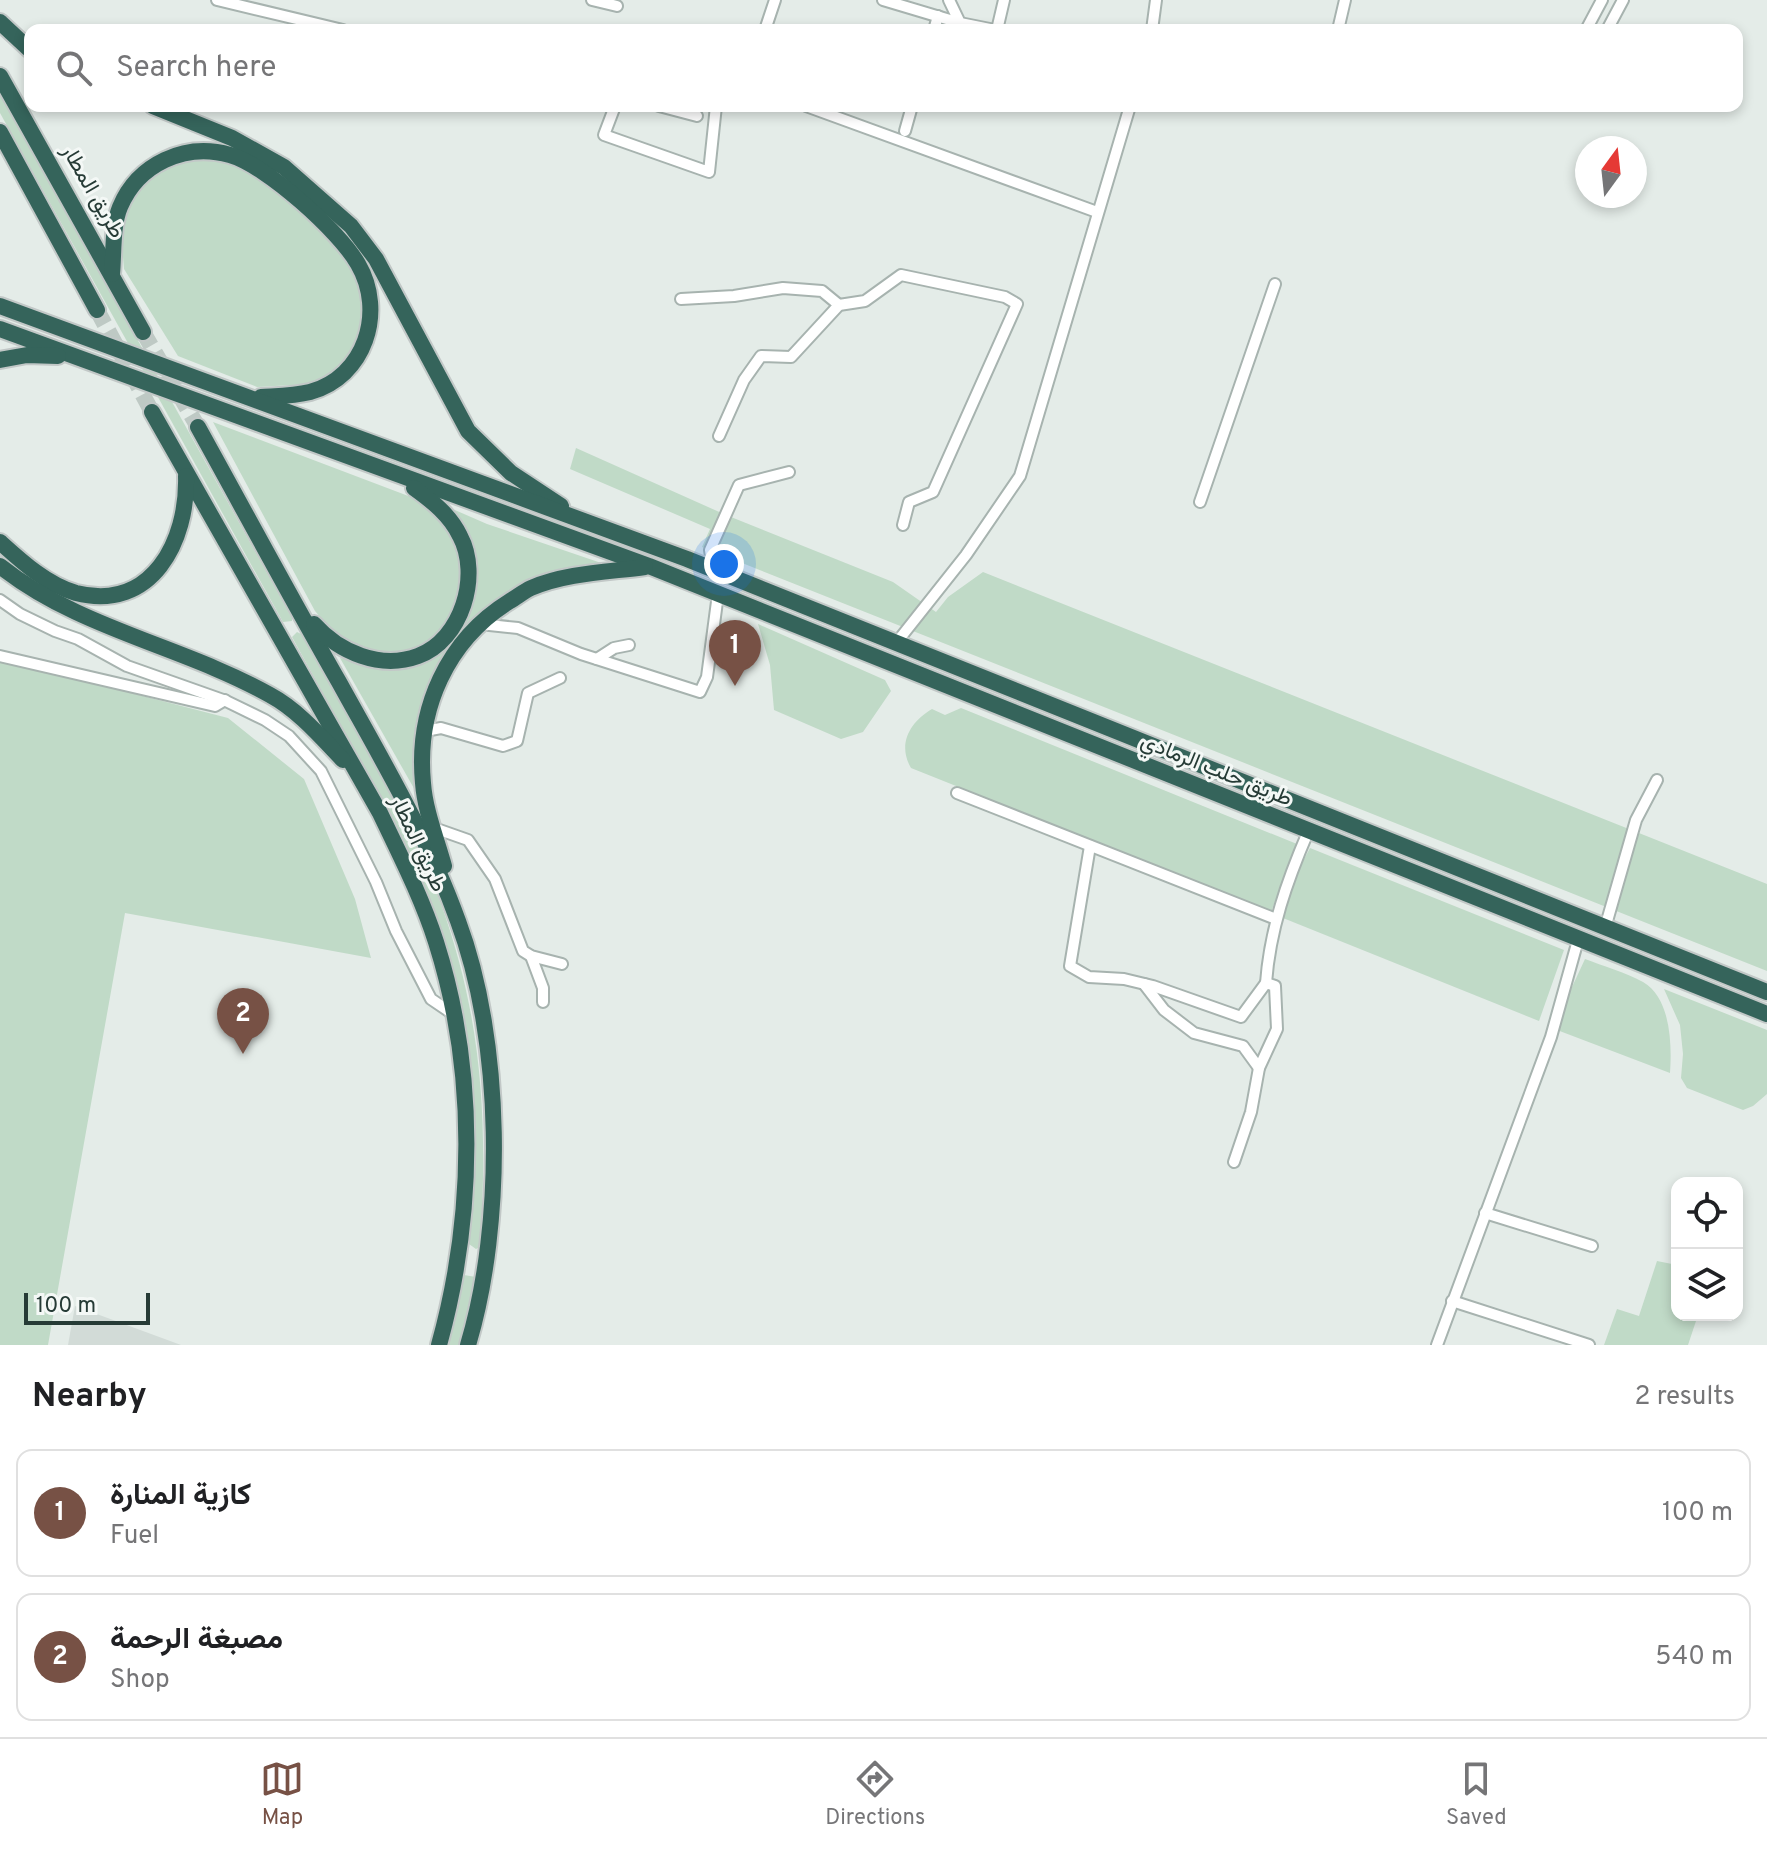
<!DOCTYPE html>
<meta charset="utf-8">
<style>
:root{--surface:#fff;--page:#f2f2f2;--text:#202124;--muted:#757577;--line:#e0e0e0;--accent:#775145}
body{margin:0;font-family:Overpass,Vazirmatn,sans-serif;background:var(--page);color:var(--text)}
.controls{position:absolute;right:24px;bottom:24px;display:grid;overflow:hidden;border-radius:16px;box-shadow:0 4px 12px #0003}
.controls button{width:72px;height:72px;display:grid;place-items:center;padding:0;border:0;border-bottom:2px solid var(--line);background:var(--surface);color:var(--text);font:40px sans-serif}
.compass{position:absolute;left:1575px;top:136px;width:72px;height:72px;border-radius:50%;background:var(--surface);box-shadow:0 4px 12px #0003;rotate:15deg}
.scale{position:absolute;left:24px;bottom:20px;width:126px;box-sizing:border-box;padding-left:8px;border:4px solid #263b36;border-top:0;font-size:22px;line-height:28px;white-space:nowrap;color:#263b36;-webkit-text-stroke:6px #f4f8f6;paint-order:stroke}
.you{position:absolute;left:724px;top:564px;width:28px;height:28px;margin:-20px;border:6px solid #fff;border-radius:50%;background:#1a73e8;box-shadow:0 0 0 12px #1a73e833}
.badge{display:grid;place-items:center;width:52px;height:52px;border-radius:50%;background:var(--accent);color:#fff;font-size:26px;font-weight:700}
.pin{position:absolute;translate:-50% -66px;filter:drop-shadow(0 2px 4px #0008)}
.pin::after{content:'';position:absolute;top:42px;width:28px;height:24px;background:inherit;clip-path:polygon(0 0,100% 0,50% 100%)}
.list{margin:0;padding:0;list-style:none}
h2{display:flex;justify-content:space-between;align-items:center;height:104px;margin:0;padding:0 32px;font-size:34px}
h2 small{font-size:26px;font-weight:400;color:var(--muted)}
.list li{display:grid;grid-template-columns:52px 1fr auto;gap:24px;align-items:center;box-sizing:border-box;height:128px;margin:0 16px 16px;padding:0 16px;border:2px solid var(--line);border-radius:16px}
.list b{display:block;font-size:30px;white-space:nowrap}
.list p{margin:0;font-size:26px;white-space:nowrap;color:var(--muted)}
.list em{font-size:26px;font-style:normal;color:var(--muted)}
.icon{flex:none;width:44px;height:44px;fill:none;stroke:currentColor;stroke-width:2;stroke-linecap:round;stroke-linejoin:round}
.map{position:relative;flex:none;width:1767px;height:1345px;overflow:hidden}
.search{position:absolute;background:var(--surface);box-shadow:0 4px 12px #0003;left:24px;right:24px;top:24px;height:88px;display:flex;align-items:center;gap:20px;box-sizing:border-box;padding:0 28px;border-radius:16px;color:var(--muted);font-size:30px}
.sheet{height:392px;background:var(--surface)}
nav{display:flex;justify-content:space-around;align-items:center;box-sizing:border-box;height:112px;border-top:2px solid var(--line);background:var(--surface);font-size:22px;color:var(--muted)}
nav a{display:grid;justify-items:center;gap:4px}
nav .on{color:var(--accent)}
.map>svg:first-child{display:block}
</style>
<div class="map">
<svg width="1767" height="1345" viewBox="0 0 1767 1345">
<rect width="100%" height="100%" fill="#e4ece8"/>
<polygon fill="#d2dbd7" points="75,1306 181,1345 68,1345"/>
<g fill="#c0dac7">
<polygon points="0,92 292,618 292,621 283,622 0,113"/>
<polygon points="183,159 207,159 234,164 252,173 311,220 334,242 353,269 363,292 361,336 345,363 328,375 310,384 257,387 178,356 124,269 122,245 124,223 128,203 149,176"/>
<path d="M 213,422 L 411,497 C 424,506 439,516 448,530 C 493,595 423,685 345,642 C 334,636 324,621 315,611 Z"/>
<polygon points="576,448 726,515 893,582 936,612 948,597 983,572 1767,884 1767,971 702,547 710,529 570,469"/>
<path d="M 448,507 L 487,524 L 613,567 L 545,577 L 438,668 L 420,799 L 340,658 L 374,666 L 422,662 C 433,648 470,606 474,592 C 485,560 467,530 448,507 Z"/>
<polygon points="758,624 885,680 891,691 863,732 841,739 774,710 770,665"/>
<path d="M 297,632 L 301,634 C 340,705 384,775 420,847 C 429,865 434,886 441,904 C 483,1021 488,1124 480,1247 L 476,1249 L 469,1244 L 475,1173 L 472,1100 L 427,897 L 396,826 L 292,637 Z"/>
<polygon points="0,659 228,718 304,779 355,899 371,958 125,913 48,1345 0,1345"/>
<path d="M 961,708 L 1297,844 L 1271,912 L 911,768 C 897,744 910,722 932,709 L 945,715 Z"/>
<polygon points="1310,848 1564,950 1539,1021 1278,916 1285,894"/>
<path d="M 1585,959 C 1603,966 1625,972 1643,982 C 1671,998 1672,1045 1670,1073 L 1557,1030 L 1566,1000 Z"/>
<polygon points="1664,989 1767,1030 1767,1094 1753,1106 1743,1110 1687,1088 1681,1078 1683,1054 1680,1025"/>
<polygon points="1657,1261 1677,1265 1677,1315 1698,1315 1688,1345 1604,1345 1617,1309 1639,1316"/>
<polygon points="464,1275 476,1277 460,1345 448,1345"/>
</g>
<g fill="none" stroke-linecap="round" stroke-linejoin="round">
<g stroke="#bec9c4" stroke-width="16" stroke-dasharray="16 8" stroke-linecap="butt">
<polyline points="97,310 152,412"/>
<polyline points="143,332 198,427"/>
</g>
<g stroke="#a7b3af" stroke-width="14">
<g id="minor">
<polyline points="217,0 343,30"/>
<polyline points="592,0 617,6"/>
<polyline points="883,0 960,23"/>
<polyline points="949,0 960,23 995,30"/>
<polyline points="765,30 775,0"/>
<polyline points="934,30 938,16"/>
<polyline points="997,30 1004,0"/>
<polyline points="1152,30 1156,0"/>
<polyline points="1338,30 1345,0"/>
<polyline points="1586,30 1602,0"/>
<polyline points="1607,30 1623,0"/>
<polyline points="615,106 604,135 709,172 716,106"/>
<polyline points="659,106 697,116"/>
<polyline points="806,106 1097,212"/>
<polyline points="905,131 912,106"/>
<polyline points="681,299 734,296 783,288 822,291 839,305"/>
<polyline points="719,436 744,380 761,356 791,357 839,305 865,301 901,275 1005,297 1017,304 933,492 909,502 903,525"/>
<polyline points="1200,502 1275,284"/>
<polyline points="713,570 710,550 739,485 789,472"/>
<polyline points="0,600 20,614 55,631 78,639 127,666 226,701 265,720 289,736 321,771 376,882 396,931 431,999 453,1014"/>
<polyline points="480,624 518,628 581,654 700,692 707,677 718,594"/>
<polyline points="897,642 966,555 1020,476 1130,106"/>
<polyline points="0,656 215,706 225,700"/>
<polyline points="597,659 614,648 629,645"/>
<polyline points="425,731 441,728 503,746 517,741 528,693 560,678"/>
<polyline points="957,793 1276,919"/>
<polyline points="434,828 468,840 495,879 523,951 531,956 562,964"/>
<polyline points="1090,846 1070,966 1089,977 1124,979 1153,986 1241,1017 1266,983"/>
<polyline points="1605,928 1636,820 1657,780"/>
<polyline points="531,956 543,988 543,1002"/>
<polyline points="1144,984 1164,1010 1194,1033 1243,1046 1259,1068"/>
<path d="M 1234,1162 L 1251,1112 L 1259,1068 L 1277,1029 L 1275,986 L 1266,983 C 1270,929 1287,881 1308,832"/>
<polyline points="1485,1213 1592,1246"/>
<polyline points="1452,1301 1589,1345"/>
<polyline points="1437,1345 1551,1037 1578,940"/>
</g>
</g>
<g stroke="#c2c8c7" stroke-width="20">
<g id="highway">
<polyline points="0,22 30,50"/>
<polyline points="0,76 143,332"/>
<polyline points="153,106 232,138 284,167 351,226 376,259 468,431 511,473 561,506"/>
<polyline points="0,132 97,310"/>
<path d="M 112,274 C 114,253 112,226 120,207 C 138,164 185,142 230,155 C 266,165 340,232 358,264 C 386,312 365,377 310,392 C 294,396 277,396 261,397"/>
<polyline points="0,306 687,559 1767,992"/>
<polyline points="0,329 649,566 1767,1014"/>
<polyline points="0,360 27,355 58,356"/>
<path d="M 152,412 L 380,813 C 400,855 422,898 436,942 C 477,1071 475,1215 439,1345"/>
<path d="M 198,427 C 245,512 291,598 339,682 C 382,760 428,837 458,921 C 503,1041 505,1222 468,1345"/>
<path d="M 0,542 C 21,561 47,585 76,593 C 152,612 188,541 186,476"/>
<path d="M 0,566 C 79,629 183,646 270,695 C 298,710 321,737 343,760"/>
<path d="M 314,624 C 339,652 380,670 418,656 C 462,640 481,575 460,536 C 450,515 432,501 414,488"/>
<path d="M 444,866 C 437,840 425,811 423,783 C 416,709 447,640 510,601 C 517,597 524,591 531,588 C 566,573 608,572 645,567"/>
</g>
</g>
<use href="#minor" stroke="#fff" stroke-width="10"/>
<use href="#highway" stroke="#35645b" stroke-width="16"/>
</g>
<g text-anchor="middle" dominant-baseline="central" stroke-width="6" stroke-linejoin="round" paint-order="stroke">
<g font-size="22" fill="#263b36" stroke="#f4f8f6">
<text transform="translate(92 192) rotate(60)">طريق المطار</text>
<text transform="translate(1216 771) rotate(22)">طريق حلب الرمادي</text>
<text transform="translate(417 844) rotate(65)">طريق المطار</text>
</g>
</g>
</svg>
<div class="controls">
<button><svg class="icon" aria-label="locate" viewBox="0 0 24 24"><circle cx="12" cy="12" r="6"/><path d="M12 2v4M12 18v4M2 12h4M18 12h4"/></svg></button>
<button><svg class="icon" aria-label="layers" viewBox="0 0 24 24"><path d="M12 4l9 5-9 5-9-5zM3 14l9 5 9-5"/></svg></button>
</div>
<svg class="compass" viewBox="-18 -18 36 36"><path d="M0-13l5 13h-10z" fill="#e53935"/><path d="M0 13l5-13h-10z" fill="#757577"/></svg>
<div class="scale">100 m</div>
<div class="you"></div>
<div class="pin badge" style="left:735px;top:686px">1</div>
<div class="pin badge" style="left:243px;top:1054px">2</div>
<div class="search"><svg class="icon" aria-label="search" viewBox="0 0 24 24"><circle cx="10" cy="10" r="6"/><path d="M15 15l6 6"/></svg>Search here</div>
</div>
<section class="sheet">
<h2>Nearby<small>2 results</small></h2>
<ul class="list">
<li><span class="badge">1</span><div><b>كازية المنارة</b><p>Fuel</p></div><em>100 m</em></li>
<li><span class="badge">2</span><div><b>مصبغة الرحمة</b><p>Shop</p></div><em>540 m</em></li>
</ul>
</section>
<nav>
<a class="on"><svg class="icon" aria-label="map" viewBox="0 0 24 24"><path d="M3 6l6-2 6 2 6-2v14l-6 2-6-2-6 2zM9 4v14M15 6v14"/></svg>Map</a>
<a><svg class="icon" aria-label="directions" viewBox="0 0 24 24"><path d="M12 3l9 9-9 9-9-9zM9 14v-3h6M13 9l2 2-2 2"/></svg>Directions</a>
<a><svg class="icon" aria-label="saved" viewBox="0 0 24 24"><path d="M7 4h10v16l-5-4-5 4z"/></svg>Saved</a>
</nav>
